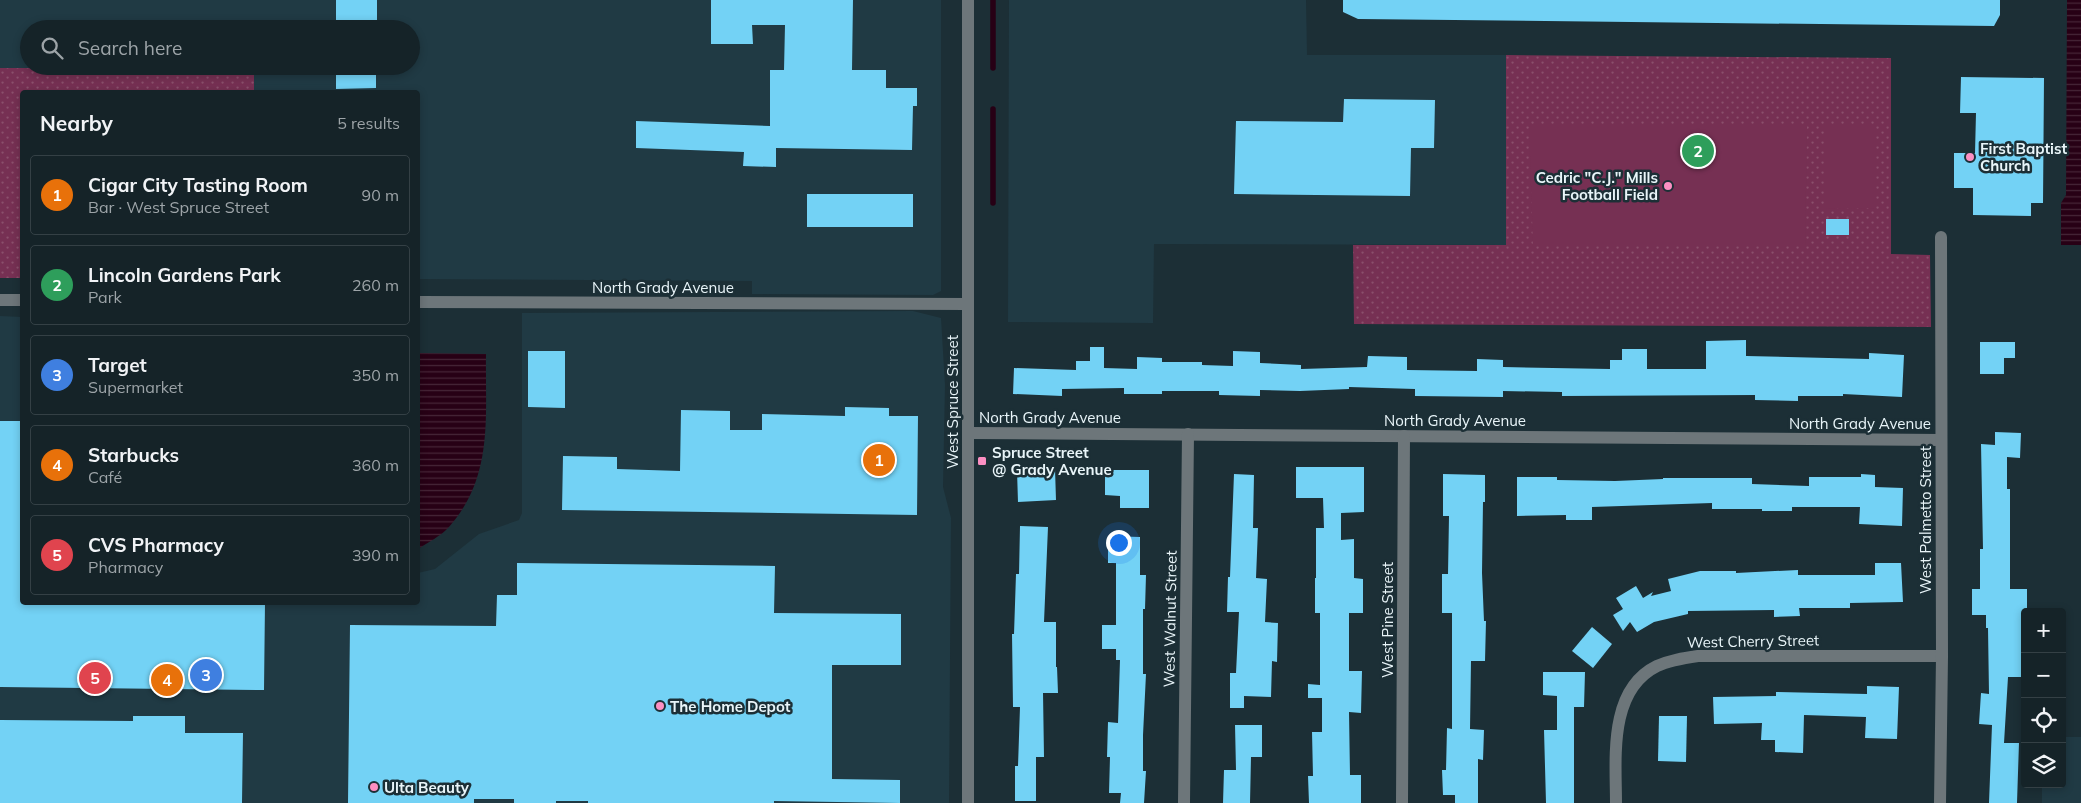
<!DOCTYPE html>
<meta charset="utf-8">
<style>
:root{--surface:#152328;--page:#222f34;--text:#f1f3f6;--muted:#9da4a8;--line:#344045;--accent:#8bbbb9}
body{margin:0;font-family:Mulish,sans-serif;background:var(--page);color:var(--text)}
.controls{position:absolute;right:15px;bottom:15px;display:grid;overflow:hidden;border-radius:5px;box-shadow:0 2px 8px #0003}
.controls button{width:45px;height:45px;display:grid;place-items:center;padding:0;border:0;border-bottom:1px solid var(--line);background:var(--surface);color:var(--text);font:25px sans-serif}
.you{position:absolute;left:1118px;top:542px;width:18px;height:18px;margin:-12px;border:4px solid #fff;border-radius:50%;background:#1a73e8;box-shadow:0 0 0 8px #1a73e833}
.badge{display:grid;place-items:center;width:32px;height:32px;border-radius:50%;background:var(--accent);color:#fff;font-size:16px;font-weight:700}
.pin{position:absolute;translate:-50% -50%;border:2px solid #fff;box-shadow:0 1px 5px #0006}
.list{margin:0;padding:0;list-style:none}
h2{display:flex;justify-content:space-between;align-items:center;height:65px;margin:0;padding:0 20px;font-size:21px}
h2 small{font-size:16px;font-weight:400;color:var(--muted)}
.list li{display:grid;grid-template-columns:32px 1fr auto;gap:15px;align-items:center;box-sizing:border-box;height:80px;margin:0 10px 10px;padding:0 10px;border:1px solid var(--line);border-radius:5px}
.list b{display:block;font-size:19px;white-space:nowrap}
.list p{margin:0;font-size:16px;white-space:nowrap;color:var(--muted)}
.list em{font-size:16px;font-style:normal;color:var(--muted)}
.icon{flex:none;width:28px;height:28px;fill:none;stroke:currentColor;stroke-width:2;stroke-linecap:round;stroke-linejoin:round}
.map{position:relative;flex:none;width:2081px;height:803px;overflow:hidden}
.search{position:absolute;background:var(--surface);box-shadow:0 2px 8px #0003;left:20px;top:20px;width:400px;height:55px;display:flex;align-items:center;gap:12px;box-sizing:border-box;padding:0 18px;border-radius:28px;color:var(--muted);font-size:19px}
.panel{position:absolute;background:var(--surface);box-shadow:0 2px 8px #0003;left:20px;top:90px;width:400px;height:515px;border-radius:5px}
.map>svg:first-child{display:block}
</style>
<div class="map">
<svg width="2081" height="803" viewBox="0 0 2081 803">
<defs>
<pattern id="green-dots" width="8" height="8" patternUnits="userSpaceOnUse" patternTransform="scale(1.25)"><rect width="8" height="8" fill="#763053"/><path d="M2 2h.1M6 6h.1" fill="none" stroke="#8a4f6c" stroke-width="1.8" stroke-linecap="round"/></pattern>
<pattern id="water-rules" width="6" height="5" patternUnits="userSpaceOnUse" patternTransform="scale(1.25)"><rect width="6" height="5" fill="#270015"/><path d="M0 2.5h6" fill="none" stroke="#462638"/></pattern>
</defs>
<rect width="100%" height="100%" fill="#1c2f36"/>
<g fill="#203a44" fill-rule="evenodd">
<path d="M 0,0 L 941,0 L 941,291 L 933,295 L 752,294 L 752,281 L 418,279 L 418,92 L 254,92 L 254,68 L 0,68 ZM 29,29 L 411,29 L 411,66 L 29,66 Z"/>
<polygon points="1009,0 1306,0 1307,55 1506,55 1506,245 1154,244 1153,323 1008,322"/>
<polygon points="913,311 941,318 945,385 943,487 951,518 949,803 0,803 0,316 22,317 22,602 418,602 418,573 435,569 479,534 519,520 522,513 522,313"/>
<polygon points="2062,737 2081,737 2081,803 2042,803 2042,784 2062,784"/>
</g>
<g fill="url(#green-dots)">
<polygon points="1506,55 1891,58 1891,254 1930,255 1931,327 1354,324 1353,245 1506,245"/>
<polygon points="0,68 254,68 254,92 22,92 22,278 0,278"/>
</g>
<g fill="#763053">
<polygon points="1826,124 1875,124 1875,208 1826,209"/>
<polygon points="1529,126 1807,126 1805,246 1533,246"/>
</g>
<g fill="url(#water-rules)">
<polygon points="2067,0 2081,0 2081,245 2061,245 2061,203 2066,195"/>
<path d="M 418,353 L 486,354 C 485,417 494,476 449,527 C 441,536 427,543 418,549 Z"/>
</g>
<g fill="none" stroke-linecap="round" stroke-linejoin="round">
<g stroke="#270015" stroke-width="5.5">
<polyline points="993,68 993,0"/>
<polyline points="993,203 993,109"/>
</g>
</g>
<g fill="#73d2f5">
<rect x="336" y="0" width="41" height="29"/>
<polygon points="711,0 853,0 852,70 886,70 886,88 917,88 917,106 913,106 912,150 776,148 776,167 743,166 744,152 636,148 636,121 770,126 770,70 784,70 785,25 752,25 753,44 711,44"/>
<polygon points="1343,0 2000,0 2000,15 1994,26 1358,19 1343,12"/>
<polygon points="336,66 376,66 376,88 336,89"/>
<polygon points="1961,77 2044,78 2043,203 2031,203 2031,216 1973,215 1973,188 1954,188 1954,153 1975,153 1976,113 1960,113"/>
<polygon points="1344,99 1435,100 1434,148 1411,148 1410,196 1234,194 1236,121 1343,122"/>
<rect x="807" y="194" width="106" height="33"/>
<rect x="1826" y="219" width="23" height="16"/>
<polygon points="1746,340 1746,356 1869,359 1869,353 1904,355 1902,397 1843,394 1843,396 1798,396 1798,401 1755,400 1755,395 1562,396 1562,392 1503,391 1503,397 1415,396 1415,389 1349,387 1349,389 1300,391 1260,390 1260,396 1219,395 1219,391 1162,391 1162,394 1124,394 1124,388 1062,389 1062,396 1013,394 1014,368 1076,370 1076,361 1090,361 1090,347 1104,347 1104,368 1137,369 1137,357 1162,358 1162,362 1202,362 1202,365 1233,366 1233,351 1260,352 1260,363 1301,365 1301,369 1367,367 1368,356 1407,357 1407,370 1477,371 1477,359 1503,360 1503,367 1610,369 1610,360 1622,360 1622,349 1647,349 1647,369 1706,369 1706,341"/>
<polygon points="1980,342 2015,342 2015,358 2004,358 2004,374 1980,374"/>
<polygon points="528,351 565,351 565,408 528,407"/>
<polygon points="845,407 889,408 889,416 918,416 917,515 562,510 563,456 617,457 617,469 680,471 681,410 730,411 730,430 762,430 762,414 845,416"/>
<polygon points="0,421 22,421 22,602 265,602 264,690 0,687"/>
<polygon points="1995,432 2021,433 2020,458 2007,457 2007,489 2010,489 2010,589 2027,589 2027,612 2025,612 2025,628 2021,628 2021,677 2008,677 2004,743 2019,743 2017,803 1989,803 1992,725 1979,724 1981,693 1989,694 1988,628 1986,628 1986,615 1972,615 1972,589 1980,589 1980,549 1983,549 1981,444 1995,445"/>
<polygon points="1296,467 1364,467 1364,512 1341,513 1341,540 1354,539 1354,578 1363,579 1363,613 1349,613 1349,671 1362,671 1361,713 1349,712 1350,775 1361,775 1361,803 1309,803 1308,776 1313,776 1312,732 1322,732 1322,698 1308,698 1308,684 1320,685 1320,613 1315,613 1315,578 1316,578 1316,528 1324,528 1323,498 1296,498"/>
<polygon points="1055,469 1056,500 1018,502 1017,471"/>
<polygon points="1105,470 1149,470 1149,508 1120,508 1120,496 1105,495"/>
<polygon points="1234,474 1254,475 1253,528 1258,528 1256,578 1267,579 1265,622 1278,623 1277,662 1272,661 1271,697 1244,696 1244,708 1230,708 1230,673 1236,673 1239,612 1227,612 1228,577 1230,577"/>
<polygon points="1443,474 1485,475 1485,502 1483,502 1482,573 1484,621 1486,621 1485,661 1471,661 1470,729 1484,730 1483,760 1478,759 1478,803 1455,803 1455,795 1443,795 1442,770 1446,770 1447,728 1452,729 1452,613 1442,613 1442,574 1448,574 1449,516 1443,516"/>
<polygon points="1861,474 1875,475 1875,487 1903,488 1902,526 1859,524 1860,507 1792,507 1792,511 1762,511 1762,509 1712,509 1712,503 1592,507 1592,520 1566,520 1566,515 1517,516 1517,477 1557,477 1557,480 1615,481 1663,479 1663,478 1752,478 1752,484 1809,486 1809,477 1861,477"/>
<polygon points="1020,526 1048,527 1044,622 1056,622 1056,667 1057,667 1058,693 1043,693 1044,757 1036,757 1036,801 1015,801 1015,766 1018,766 1020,707 1013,707 1012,634 1014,634 1016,574 1019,574"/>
<polygon points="1108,536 1140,537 1140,575 1146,575 1145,609 1143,609 1143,674 1146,674 1143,735 1143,771 1146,771 1144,803 1120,803 1121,793 1109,793 1110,757 1107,757 1108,722 1118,723 1120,660 1116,660 1116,649 1102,649 1102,625 1116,625 1116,563 1108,563"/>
<polygon points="517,563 775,566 774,613 901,614 901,665 832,665 832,779 900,780 900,803 774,801 774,803 588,803 588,801 556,801 556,803 514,803 514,799 474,799 474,803 348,803 350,625 496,626 497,595 517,595"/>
<polygon points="1875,563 1901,563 1903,602 1850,603 1850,608 1799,608 1800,616 1774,617 1774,610 1688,611 1688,614 1654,622 1637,632 1630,622 1623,631 1613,615 1623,609 1616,598 1636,586 1643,598 1653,592 1651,596 1671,591 1668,579 1700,571 1736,571 1736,573 1798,570 1798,575 1875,575"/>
<polygon points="1592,627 1612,644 1593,668 1572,651"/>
<polygon points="1543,672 1585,672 1584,707 1574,707 1574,803 1546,803 1544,730 1557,730 1557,696 1543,695"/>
<polygon points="1867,686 1899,687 1897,739 1865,738 1866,717 1804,715 1803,753 1775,752 1775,740 1761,740 1762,723 1714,724 1713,697 1776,696 1776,692 1867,694"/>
<polygon points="133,716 185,716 185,733 243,733 242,803 0,803 0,720 133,721"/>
<polygon points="1659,716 1687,716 1686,762 1658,761"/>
<polygon points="1235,725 1262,725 1262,757 1251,757 1250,803 1223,803 1224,770 1236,770"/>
</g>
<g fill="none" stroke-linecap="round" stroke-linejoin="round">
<g stroke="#6d767a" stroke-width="12">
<polyline points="0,300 22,300"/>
<polyline points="418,302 968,304"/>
<polyline points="968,433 1941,440"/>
<polyline points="968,803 968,0"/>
<polyline points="1184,803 1188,434"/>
<polyline points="1402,803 1404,436"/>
<path d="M 1616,803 C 1616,759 1608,690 1657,666 C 1670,660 1684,658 1698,656 L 1942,656"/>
<polyline points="1940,803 1942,656 1941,237"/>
</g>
</g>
<g fill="#fc8fc2" stroke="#1c2f36" stroke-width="2">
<circle cx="1970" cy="157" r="5"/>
<circle cx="1668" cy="186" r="5"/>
<rect x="977" y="456" width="10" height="10" rx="2.5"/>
<circle cx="660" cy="706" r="5"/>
<circle cx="374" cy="787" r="5"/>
</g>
<g text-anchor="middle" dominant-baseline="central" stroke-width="5" stroke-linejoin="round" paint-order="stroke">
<g font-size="15" font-weight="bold" fill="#e9f5f9" stroke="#1c2f36" text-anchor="start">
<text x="1980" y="148">First Baptist<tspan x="1980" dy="17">Church</tspan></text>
<text x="1658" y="177" text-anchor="end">Cedric "C.J." Mills<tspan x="1658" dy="17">Football Field</tspan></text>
<text x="992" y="452">Spruce Street<tspan x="992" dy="17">@ Grady Avenue</tspan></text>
<text x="670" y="706">The Home Depot</text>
<text x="384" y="787">Ulta Beauty</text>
</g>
<g font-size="15" fill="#e9f5f9" stroke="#1c2f36">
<text x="663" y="287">North Grady Avenue</text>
<text transform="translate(952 402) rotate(-90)">West Spruce Street</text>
<text x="1050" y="417">North Grady Avenue</text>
<text x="1455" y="420">North Grady Avenue</text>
<text x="1860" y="423">North Grady Avenue</text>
<text transform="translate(1925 520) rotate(-90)">West Palmetto Street</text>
<text transform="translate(1170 619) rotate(-89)">West Walnut Street</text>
<text transform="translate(1387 620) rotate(-90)">West Pine Street</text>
<text transform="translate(1753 641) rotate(-1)">West Cherry Street</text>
</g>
</g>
</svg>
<div class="controls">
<button>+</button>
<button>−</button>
<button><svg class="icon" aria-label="locate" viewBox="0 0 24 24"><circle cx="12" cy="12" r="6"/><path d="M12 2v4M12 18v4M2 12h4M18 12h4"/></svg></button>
<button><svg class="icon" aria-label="layers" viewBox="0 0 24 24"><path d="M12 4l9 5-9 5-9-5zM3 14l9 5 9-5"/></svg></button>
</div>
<div class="you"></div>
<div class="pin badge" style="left:879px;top:460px;background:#e8710a">1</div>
<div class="pin badge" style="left:1698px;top:151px;background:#2e9e5b">2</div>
<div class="pin badge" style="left:206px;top:675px;background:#3f7fe0">3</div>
<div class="pin badge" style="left:167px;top:680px;background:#e8710a">4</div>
<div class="pin badge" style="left:95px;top:678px;background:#e0444e">5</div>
<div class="search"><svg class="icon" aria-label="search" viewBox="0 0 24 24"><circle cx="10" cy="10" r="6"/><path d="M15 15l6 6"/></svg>Search here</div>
<section class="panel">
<h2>Nearby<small>5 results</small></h2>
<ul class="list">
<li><span class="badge" style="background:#e8710a">1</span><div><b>Cigar City Tasting Room</b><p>Bar · West Spruce Street</p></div><em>90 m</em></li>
<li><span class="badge" style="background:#2e9e5b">2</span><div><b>Lincoln Gardens Park</b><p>Park</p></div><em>260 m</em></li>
<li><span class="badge" style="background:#3f7fe0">3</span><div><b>Target</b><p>Supermarket</p></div><em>350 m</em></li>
<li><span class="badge" style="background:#e8710a">4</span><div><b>Starbucks</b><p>Café</p></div><em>360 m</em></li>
<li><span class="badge" style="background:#e0444e">5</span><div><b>CVS Pharmacy</b><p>Pharmacy</p></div><em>390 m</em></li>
</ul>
</section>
</div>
